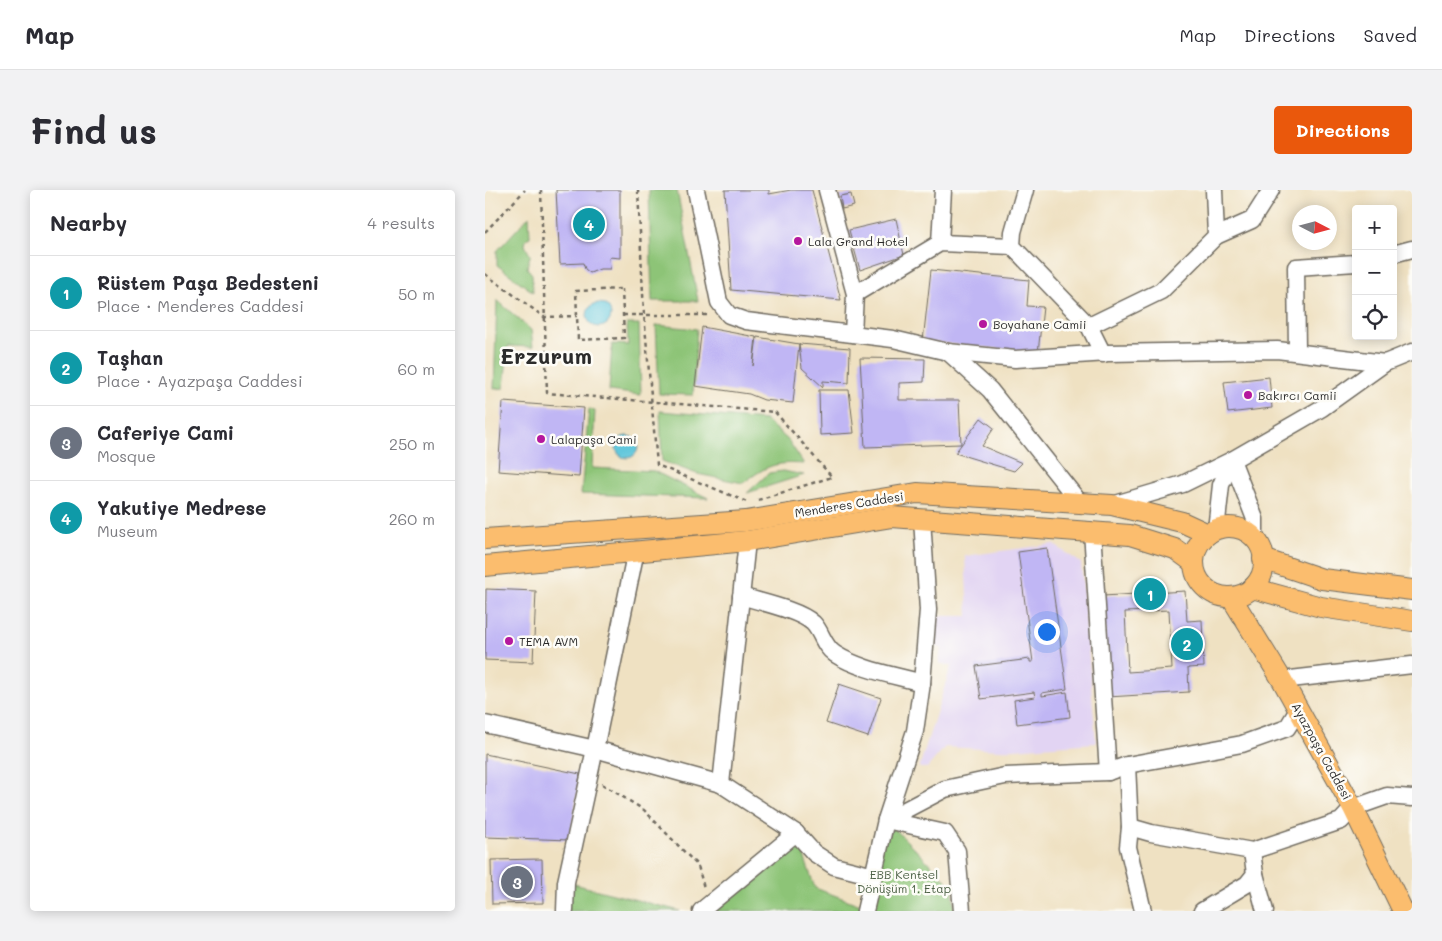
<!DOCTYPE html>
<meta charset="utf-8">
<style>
:root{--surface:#fff;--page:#f2f2f3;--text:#2b2b33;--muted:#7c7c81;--line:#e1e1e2;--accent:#ea580c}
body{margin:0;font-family:Mali,sans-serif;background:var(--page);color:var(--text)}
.controls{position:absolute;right:15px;top:15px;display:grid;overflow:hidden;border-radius:5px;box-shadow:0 2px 12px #0003}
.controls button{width:45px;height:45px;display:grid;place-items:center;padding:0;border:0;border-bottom:1px solid var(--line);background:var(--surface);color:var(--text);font:25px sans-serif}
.compass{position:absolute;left:807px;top:15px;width:45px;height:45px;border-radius:50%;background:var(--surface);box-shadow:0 2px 12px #0003;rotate:96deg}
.you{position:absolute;left:561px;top:441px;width:18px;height:18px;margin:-12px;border:4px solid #fff;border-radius:50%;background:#1a73e8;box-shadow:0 0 0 8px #1a73e833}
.badge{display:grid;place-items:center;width:32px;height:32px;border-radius:50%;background:var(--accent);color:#fff;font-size:16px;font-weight:700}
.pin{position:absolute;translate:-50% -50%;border:2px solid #fff;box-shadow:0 1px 5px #0006}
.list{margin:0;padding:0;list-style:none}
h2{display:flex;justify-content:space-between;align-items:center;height:65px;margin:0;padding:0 20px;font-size:21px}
h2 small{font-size:16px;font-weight:400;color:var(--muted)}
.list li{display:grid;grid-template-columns:32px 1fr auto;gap:15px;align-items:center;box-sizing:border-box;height:75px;padding:0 20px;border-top:1px solid var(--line)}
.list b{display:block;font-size:19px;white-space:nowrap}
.list p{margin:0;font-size:16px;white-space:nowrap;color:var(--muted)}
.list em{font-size:16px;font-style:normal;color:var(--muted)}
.icon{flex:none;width:28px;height:28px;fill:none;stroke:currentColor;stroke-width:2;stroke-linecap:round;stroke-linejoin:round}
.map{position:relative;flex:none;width:927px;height:721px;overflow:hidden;border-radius:5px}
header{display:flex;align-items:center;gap:30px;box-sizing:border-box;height:70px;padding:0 25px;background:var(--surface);border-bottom:1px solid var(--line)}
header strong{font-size:24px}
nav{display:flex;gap:28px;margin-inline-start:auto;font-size:18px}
.intro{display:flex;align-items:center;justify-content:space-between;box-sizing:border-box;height:120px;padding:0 30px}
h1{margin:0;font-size:35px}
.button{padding:12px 22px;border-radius:5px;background:var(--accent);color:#fff;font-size:18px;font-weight:700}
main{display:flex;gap:30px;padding:0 30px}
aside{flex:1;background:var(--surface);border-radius:5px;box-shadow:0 2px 12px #0003}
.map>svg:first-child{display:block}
</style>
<header>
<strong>Map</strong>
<nav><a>Map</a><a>Directions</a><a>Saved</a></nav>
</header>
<div class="intro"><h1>Find us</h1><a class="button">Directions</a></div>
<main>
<aside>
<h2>Nearby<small>4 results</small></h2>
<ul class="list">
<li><span class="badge" style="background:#0f9aa8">1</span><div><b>Rüstem Paşa Bedesteni</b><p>Place · Menderes Caddesi</p></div><em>50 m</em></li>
<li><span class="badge" style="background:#0f9aa8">2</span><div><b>Taşhan</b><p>Place · Ayazpaşa Caddesi</p></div><em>60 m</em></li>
<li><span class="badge" style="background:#6b7280">3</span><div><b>Caferiye Cami</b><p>Mosque</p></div><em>250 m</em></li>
<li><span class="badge" style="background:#0f9aa8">4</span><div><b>Yakutiye Medrese</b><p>Museum</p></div><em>260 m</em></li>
</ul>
</aside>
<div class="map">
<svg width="927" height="721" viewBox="0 0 927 721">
<rect width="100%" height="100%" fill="#fdfcf7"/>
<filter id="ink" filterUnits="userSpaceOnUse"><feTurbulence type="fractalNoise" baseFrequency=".02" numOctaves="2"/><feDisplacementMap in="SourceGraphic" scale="10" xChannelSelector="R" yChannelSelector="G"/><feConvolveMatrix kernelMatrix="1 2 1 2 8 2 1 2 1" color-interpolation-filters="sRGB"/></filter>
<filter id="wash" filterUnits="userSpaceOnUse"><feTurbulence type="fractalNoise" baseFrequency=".0096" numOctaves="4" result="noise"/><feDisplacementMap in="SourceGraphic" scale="20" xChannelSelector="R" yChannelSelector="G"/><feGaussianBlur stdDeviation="1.12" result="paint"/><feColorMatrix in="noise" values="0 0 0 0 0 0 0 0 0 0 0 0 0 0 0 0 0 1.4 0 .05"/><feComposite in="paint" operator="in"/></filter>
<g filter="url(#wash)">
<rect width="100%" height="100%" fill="#efe1c2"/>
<polygon fill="#e2d4f3" points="568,354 596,373 611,553 515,560 460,557 442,578 434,578 466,476 454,473 456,458 445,455 452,426 483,426 480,366"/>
<g fill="#8dc477" stroke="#5c7851">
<polygon points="164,0 192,0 213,111 167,111"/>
<path d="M 44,26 L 45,47 L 41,49 L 40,55 C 48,72 45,60 42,78 L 47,84 L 48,102 L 12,75 L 12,61 Z"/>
<polygon points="12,110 46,140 48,157 23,156 19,198 9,199"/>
<polygon points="142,134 154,134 156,205 124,201 127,154 143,155"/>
<polygon points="171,135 212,139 208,205 174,204"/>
<polygon points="104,219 110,220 107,278 169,281 223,308 96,304"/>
<path d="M 175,221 L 280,230 L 303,250 L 319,274 C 289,272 283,275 258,293 L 212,284 L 177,271 Z"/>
<polygon points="298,281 319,285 262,303 284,283"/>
<polygon points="401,630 467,696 470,721 216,721 311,643 330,698 381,717"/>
<polygon points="81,692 195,721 80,721"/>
</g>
<g fill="#5ec6db" stroke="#447883">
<circle cx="114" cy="125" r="12"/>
<circle cx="142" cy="257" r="11"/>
</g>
<g id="blocks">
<g fill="#c0b6f4" fill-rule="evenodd">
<polygon points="71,0 135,0 135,68 124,67 125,79 115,79 105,83 100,79 98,73 75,74"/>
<polygon points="240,0 284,0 284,4 306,0 327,0 356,110 246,100"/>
<polygon points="366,4 369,16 357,19 355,6"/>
<polygon points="411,29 419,65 375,80 364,40"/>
<polygon points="446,80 544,90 542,116 558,117 553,163 438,151"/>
<polygon points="217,137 271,147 268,176 272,147 314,154 365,158 364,193 338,191 338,197 317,178 314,154 308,213 279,210 264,204 210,196"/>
<polygon points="375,168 440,169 439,192 414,193 414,210 474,210 476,254 380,257"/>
<polygon points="784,187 787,218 743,223 739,192"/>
<polygon points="334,200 364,200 369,243 335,245"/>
<polygon points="18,212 99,218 94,287 13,281"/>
<polygon points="496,228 509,238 497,256 537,273 529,281 470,263"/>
<polygon points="562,358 582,499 557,503 557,506 582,502 585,527 532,534 529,510 550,507 549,502 496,509 491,476 545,469 545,472 548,472 533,362"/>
<polygon points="1,399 51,401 48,472 0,470"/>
<path d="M 700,401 L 702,431 L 717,430 L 719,477 L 703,478 L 704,502 L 623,507 L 618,406 ZM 684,420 L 687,479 L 643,482 L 640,422 Z"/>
<polygon points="354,494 396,508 383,547 341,533"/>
<polygon points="0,564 95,584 85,650 0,647"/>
<polygon points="57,669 58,713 7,714 6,670"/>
</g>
</g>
</g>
<g filter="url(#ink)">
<use href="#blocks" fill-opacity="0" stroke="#706b60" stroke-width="1"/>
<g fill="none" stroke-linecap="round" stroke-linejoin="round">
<g stroke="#706b60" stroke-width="19">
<g id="minor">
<polyline points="211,0 234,112 244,125 261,131 408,149 463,162 530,169 623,163 792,160 900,173"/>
<polyline points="342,0 370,104 368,144"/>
<polyline points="540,0 528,42 527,56 604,136"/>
<polyline points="731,46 767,30 786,0"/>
<polyline points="455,53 458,0"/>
<polyline points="908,64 927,59"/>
<polyline points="370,104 455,53 527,56"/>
<polyline points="812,161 811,77 871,73"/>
<polyline points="463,162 505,200 595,313"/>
<polyline points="618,164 604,136 676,101 731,46 729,0"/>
<polyline points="747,270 770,329 770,349"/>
<polyline points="627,315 698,294 747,270 837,218 900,173 927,162"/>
<polyline points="437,329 443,420 437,493 430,541 401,630 460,643 472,661 477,721"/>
<polyline points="731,340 736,295 747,270"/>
<polyline points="607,341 623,582"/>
<path d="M 256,406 C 275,412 314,420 328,433 C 337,442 338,456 350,464 C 375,480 409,485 437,493"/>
<polyline points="797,490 927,475"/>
<polyline points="0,534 110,559 151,360"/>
<polyline points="642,575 645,637 643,657 658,721"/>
<polyline points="236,594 262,351"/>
<polyline points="645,637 666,643 767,661 856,631 868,618 902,606 927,608"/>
<polyline points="770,684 780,721"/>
<polyline points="80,721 81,692 110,559 236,594 311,643 329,663 349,676 389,686"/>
<polyline points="216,721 311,643"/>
<polyline points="380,721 401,630 460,599 520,586 623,582 642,575 757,554 802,538 813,520"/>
<polyline points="717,721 762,694 770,684 767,661"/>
</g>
</g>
<g stroke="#706b60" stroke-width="22">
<g id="major">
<circle cx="744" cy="372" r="35"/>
<polyline points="0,349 261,331 432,303 627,315 697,332 723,344"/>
<polyline points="778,369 837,389 927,400"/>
<polyline points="0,376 262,351 407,327 645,345 690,359 709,373"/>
<polyline points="767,398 836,417 927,431"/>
<polyline points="746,407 797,490 868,618 918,721"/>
</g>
</g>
<g stroke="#706b60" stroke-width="2.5" stroke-dasharray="4 4" stroke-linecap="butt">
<polyline points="56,0 62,203 290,222 347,287 273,310"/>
<polyline points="153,0 159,124 172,275 262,312"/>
<polyline points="0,42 40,0"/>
<polyline points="0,84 59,127 92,126"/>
<polygon points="137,99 139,148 93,150 91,101"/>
<polyline points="138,125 225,125"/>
<polyline points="117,594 159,620 213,676 219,698"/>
</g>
<use href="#minor" stroke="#fff" stroke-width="16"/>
<use href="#major" stroke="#fbbd6e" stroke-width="20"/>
</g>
</g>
<g fill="#b5179e" stroke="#fdfcf7" stroke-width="2">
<circle cx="313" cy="51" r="5"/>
<circle cx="498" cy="134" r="5"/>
<circle cx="763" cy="205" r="5"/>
<circle cx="56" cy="249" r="5"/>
<circle cx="24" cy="451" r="5"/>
</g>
<g text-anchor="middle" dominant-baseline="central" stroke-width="5" stroke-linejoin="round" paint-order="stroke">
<g font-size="12" fill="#2b2b2b" stroke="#fdfcf7" text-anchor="start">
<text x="323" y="51">Lala Grand Hotel</text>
<text x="508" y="134">Boyahane Camii</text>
<text x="773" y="205">Bakırcı Camii</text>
<text x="66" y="249">Lalapaşa Cami</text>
<text x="34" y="451">TEMA AVM</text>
</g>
<g font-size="12" fill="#2b2b2b" stroke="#fdfcf7">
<text transform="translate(364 314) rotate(-9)">Menderes Caddesi</text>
<text transform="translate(837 561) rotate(61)">Ayazpaşa Caddesi</text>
</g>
<g font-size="12" fill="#4d6146" stroke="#fdfcf7">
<text x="419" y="684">EBB Kentsel<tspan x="419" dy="14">Dönüşüm 1. Etap</tspan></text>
</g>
<g font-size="22" font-weight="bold" fill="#2b2b2b" stroke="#fdfcf7">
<text x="61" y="165">Erzurum</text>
</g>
</g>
</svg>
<div class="controls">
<button>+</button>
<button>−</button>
<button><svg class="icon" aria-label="locate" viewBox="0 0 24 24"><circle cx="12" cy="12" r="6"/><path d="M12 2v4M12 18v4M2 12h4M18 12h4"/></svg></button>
</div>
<svg class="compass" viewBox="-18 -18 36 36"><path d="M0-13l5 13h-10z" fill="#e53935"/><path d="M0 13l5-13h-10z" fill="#7c7c81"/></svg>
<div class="you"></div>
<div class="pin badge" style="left:665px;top:404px;background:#0f9aa8">1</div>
<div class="pin badge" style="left:702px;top:454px;background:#0f9aa8">2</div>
<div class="pin badge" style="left:32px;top:692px;background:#6b7280">3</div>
<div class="pin badge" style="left:104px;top:34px;background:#0f9aa8">4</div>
</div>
</main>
